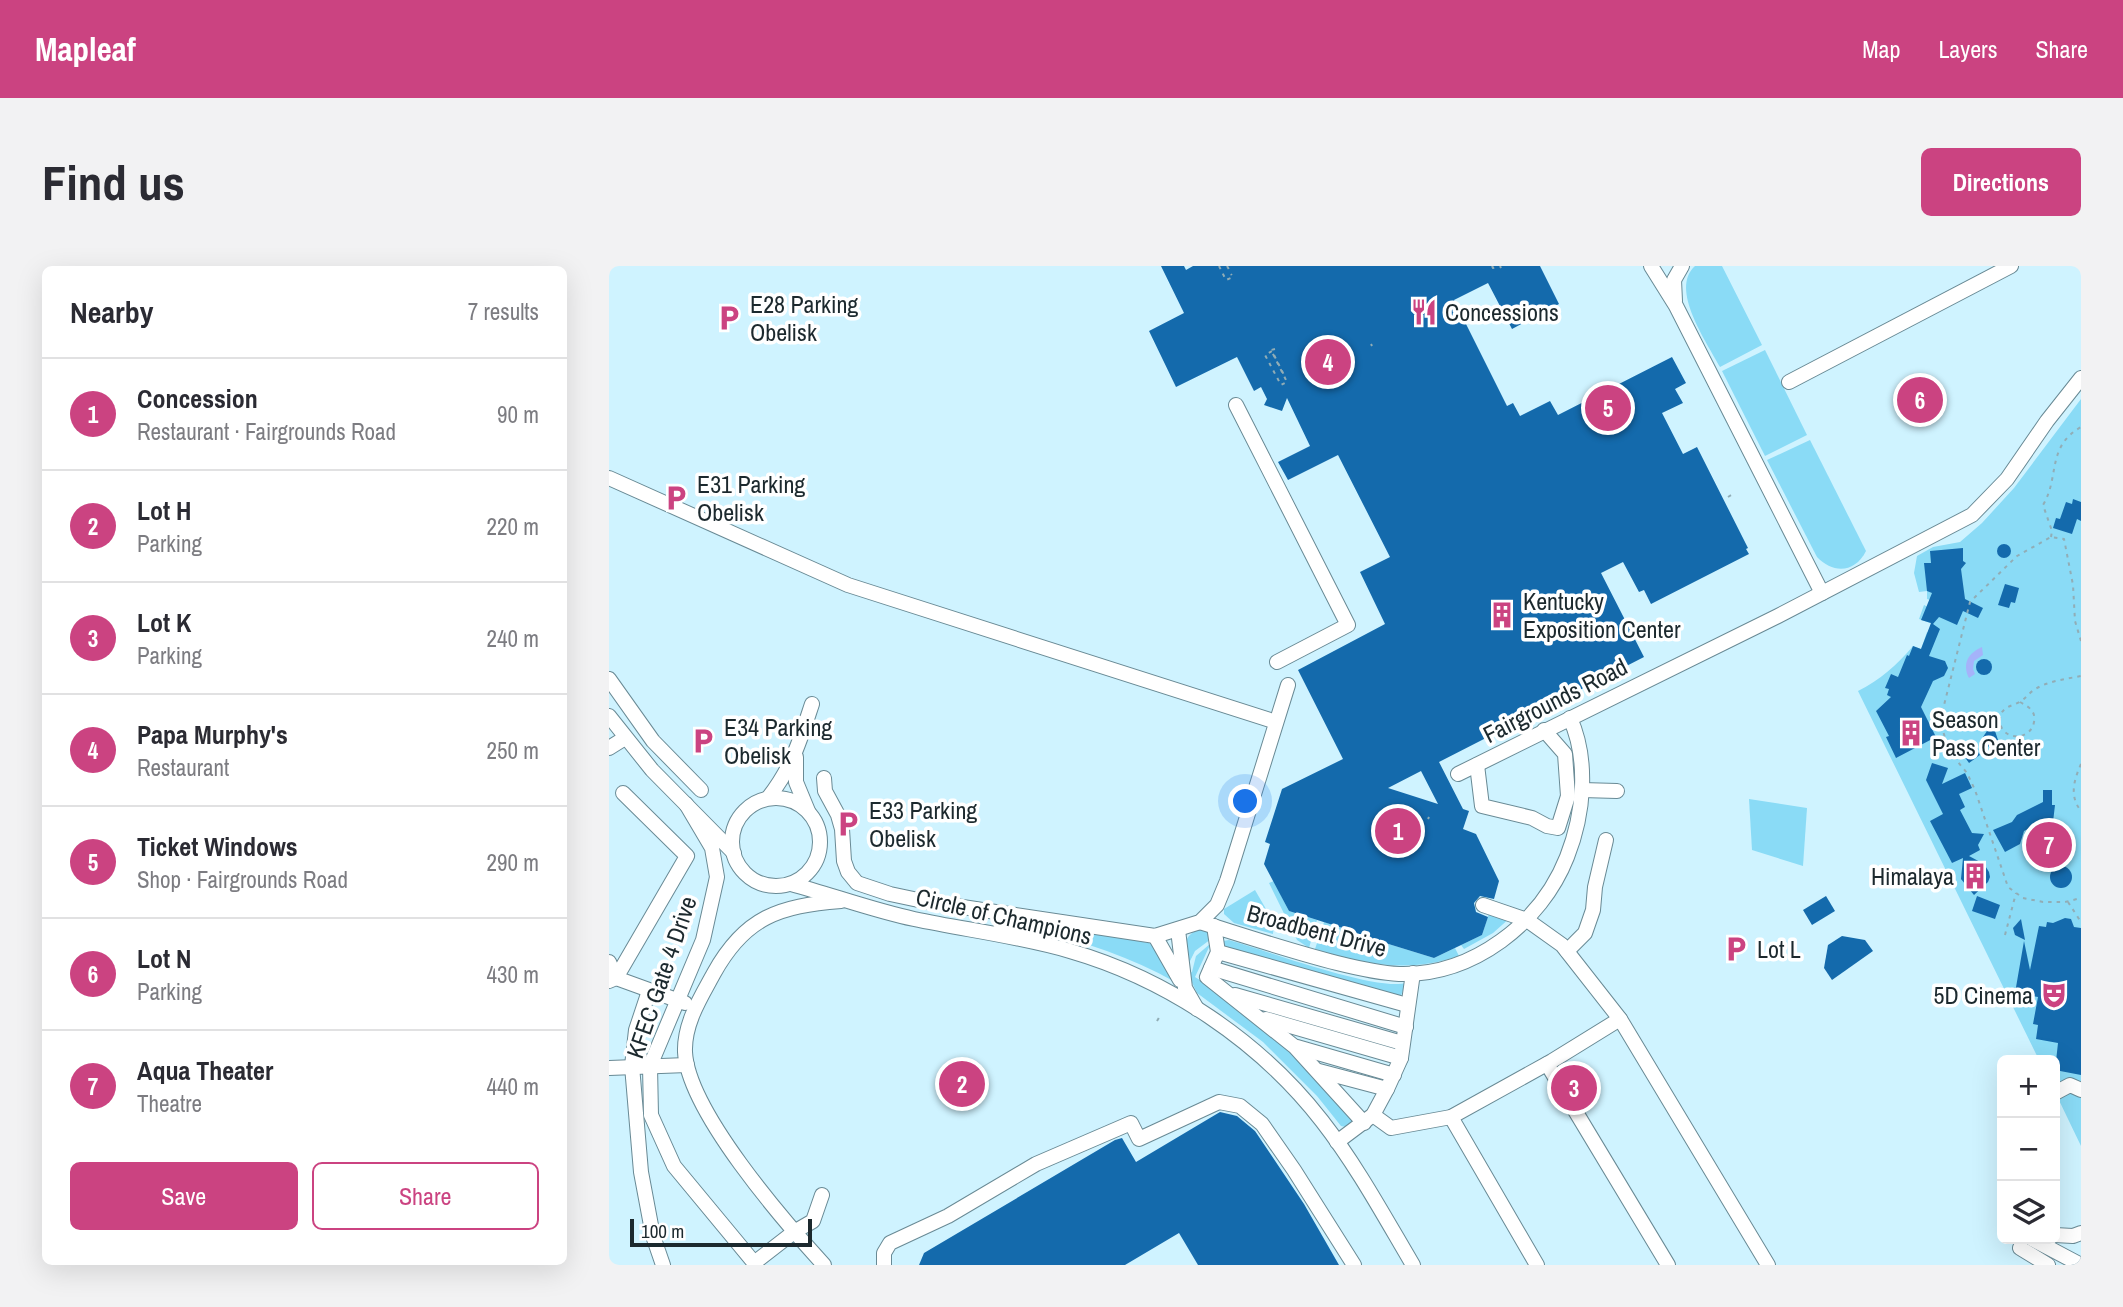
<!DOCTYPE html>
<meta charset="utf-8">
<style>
:root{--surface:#fff;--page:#f2f2f3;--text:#2b2b33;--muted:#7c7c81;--line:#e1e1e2;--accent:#cb4381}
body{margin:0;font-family:"Archivo Narrow",sans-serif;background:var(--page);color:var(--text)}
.controls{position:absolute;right:21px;bottom:21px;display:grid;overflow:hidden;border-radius:10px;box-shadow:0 7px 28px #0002}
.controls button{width:63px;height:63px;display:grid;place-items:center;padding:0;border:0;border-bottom:2px solid var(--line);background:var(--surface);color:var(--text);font:35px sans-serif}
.scale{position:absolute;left:21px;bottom:18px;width:182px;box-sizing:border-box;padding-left:7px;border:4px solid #1c292e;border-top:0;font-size:19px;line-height:24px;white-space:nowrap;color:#1c292e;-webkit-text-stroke:5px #fff;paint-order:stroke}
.you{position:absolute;left:637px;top:536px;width:24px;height:24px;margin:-18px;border:5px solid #fff;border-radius:50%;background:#1a73e8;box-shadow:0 0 0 10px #1a73e833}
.badge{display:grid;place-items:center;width:46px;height:46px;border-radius:50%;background:var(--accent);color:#fff;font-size:23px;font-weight:700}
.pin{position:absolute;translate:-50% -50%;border:4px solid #fff;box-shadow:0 2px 7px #0006}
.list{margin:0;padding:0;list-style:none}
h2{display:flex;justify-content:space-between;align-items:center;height:91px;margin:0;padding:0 28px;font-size:30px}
h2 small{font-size:23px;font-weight:400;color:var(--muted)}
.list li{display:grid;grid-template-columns:46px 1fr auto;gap:21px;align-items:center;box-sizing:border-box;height:112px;padding:0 28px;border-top:2px solid var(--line)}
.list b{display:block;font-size:26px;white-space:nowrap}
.list p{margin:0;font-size:23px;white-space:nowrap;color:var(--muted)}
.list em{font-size:23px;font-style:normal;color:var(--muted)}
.actions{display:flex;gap:14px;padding:21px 28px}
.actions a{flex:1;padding:16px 0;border:2px solid var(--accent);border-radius:10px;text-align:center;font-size:24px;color:var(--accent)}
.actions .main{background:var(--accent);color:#fff}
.icon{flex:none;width:38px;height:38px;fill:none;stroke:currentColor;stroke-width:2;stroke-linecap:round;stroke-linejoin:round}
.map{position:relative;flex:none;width:1472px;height:999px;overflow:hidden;border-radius:10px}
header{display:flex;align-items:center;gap:42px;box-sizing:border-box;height:98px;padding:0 35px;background:var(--accent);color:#fff}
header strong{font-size:33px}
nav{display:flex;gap:38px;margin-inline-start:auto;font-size:24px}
.intro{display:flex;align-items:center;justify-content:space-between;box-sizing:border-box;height:168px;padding:0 42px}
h1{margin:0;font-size:49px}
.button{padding:18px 32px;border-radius:10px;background:var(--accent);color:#fff;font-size:24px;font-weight:700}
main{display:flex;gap:42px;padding:0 42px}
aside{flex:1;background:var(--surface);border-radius:10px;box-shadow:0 7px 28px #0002}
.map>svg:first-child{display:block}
</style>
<header>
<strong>Mapleaf</strong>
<nav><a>Map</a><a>Layers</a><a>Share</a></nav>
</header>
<div class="intro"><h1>Find us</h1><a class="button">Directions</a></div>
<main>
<aside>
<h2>Nearby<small>7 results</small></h2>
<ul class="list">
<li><span class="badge">1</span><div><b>Concession</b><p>Restaurant · Fairgrounds Road</p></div><em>90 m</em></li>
<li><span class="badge">2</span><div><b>Lot H</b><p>Parking</p></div><em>220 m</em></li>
<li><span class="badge">3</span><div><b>Lot K</b><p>Parking</p></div><em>240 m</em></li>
<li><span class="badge">4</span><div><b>Papa Murphy's</b><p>Restaurant</p></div><em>250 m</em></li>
<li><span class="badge">5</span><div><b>Ticket Windows</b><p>Shop · Fairgrounds Road</p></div><em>290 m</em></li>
<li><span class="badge">6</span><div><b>Lot N</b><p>Parking</p></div><em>430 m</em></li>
<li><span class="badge">7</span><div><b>Aqua Theater</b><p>Theatre</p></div><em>440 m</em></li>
</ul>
<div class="actions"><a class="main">Save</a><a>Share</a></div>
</aside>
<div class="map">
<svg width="1472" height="999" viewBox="0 0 1472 999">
<rect width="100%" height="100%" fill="#cff3ff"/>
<g fill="#8adbf6">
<path d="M 1086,0 L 1113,0 L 1153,79 L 1111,101 C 1098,76 1060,23 1086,0 Z"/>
<polygon points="1156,84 1198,169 1156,190 1113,105"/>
<path d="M 1472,133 L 1472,880 L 1446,826 L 1446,794 L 1430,794 L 1249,425 C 1271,414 1288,399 1304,380 L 1312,383 L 1318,366 L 1320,367 L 1324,358 L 1310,353 L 1315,339 L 1321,342 L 1321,334 L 1318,333 L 1318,325 L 1310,326 L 1305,307 L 1308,290 L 1324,281 L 1351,276 L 1373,257 L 1405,222 Z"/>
<path d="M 1201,174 L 1257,285 C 1246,307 1224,308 1208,291 L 1158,194 Z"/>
<polygon points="1140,533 1198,542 1194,600 1143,584"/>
<polygon points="665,615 680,645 708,654 700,682 688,674 660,617"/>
<polygon points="646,624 665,657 664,668 625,657 615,648 615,643"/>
<polygon points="881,644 902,651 884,667 855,683 852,679 873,669"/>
<path d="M 715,656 L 746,666 L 741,681 L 768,690 L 773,676 L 825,692 L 846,682 L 850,690 C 800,707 755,699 706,683 Z"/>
<path d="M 445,660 L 540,677 L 544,680 L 566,716 C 522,691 475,676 426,663 Z"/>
<path d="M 592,663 L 599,665 L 598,667 L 602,673 L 586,685 L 579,699 C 576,682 572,669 592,663 Z"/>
<path d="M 620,674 C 656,684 766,725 797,717 L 791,732 L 613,681 L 614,675 Z"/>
<polygon points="602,677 586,711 613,728 694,796 745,854 737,861 732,860 708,830 654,776 588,727 579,708 583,706 587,690"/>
</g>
<path fill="#a5b3fa" d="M 1373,381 L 1374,389 L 1365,395 L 1364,403 L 1366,408 L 1360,412 C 1353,398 1359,387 1373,381 Z"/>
<g fill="#146aac" fill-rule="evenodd">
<path d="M 552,0 L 575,0 L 577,4 L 584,0 L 931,0 L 950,38 L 903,63 L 879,17 L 845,34 L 898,140 L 904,137 L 911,150 L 941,135 L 949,149 L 1063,91 L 1077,117 L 1066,123 L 1074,137 L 1053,147 L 1074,188 L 1088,181 L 1139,282 L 1137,283 L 1140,288 L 1042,338 L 1035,324 L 1030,326 L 1014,296 L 992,307 L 1035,391 L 830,496 L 854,543 L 860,545 L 854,563 L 867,568 L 890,615 L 885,633 L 871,630 L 865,637 L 867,646 L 879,651 L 873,669 L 825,692 L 773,676 L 768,691 L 741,681 L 746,666 L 680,645 L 655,598 L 661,578 L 656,576 L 673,523 L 734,493 L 689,404 L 776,358 L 751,306 L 781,291 L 729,189 L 679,214 L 669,196 L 701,180 L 678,132 L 673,145 L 655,139 L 658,133 L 652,121 L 645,125 L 628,91 L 567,121 L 540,65 L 575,47 ZM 812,505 L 829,538 L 779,522 Z"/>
<polygon points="1464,233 1472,236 1472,255 1468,253 1463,268 1444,262 1447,252 1451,253 1457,236 1463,238"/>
<circle cx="1395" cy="285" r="7"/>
<polygon points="1354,282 1354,295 1357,297 1352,303 1356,333 1374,342 1369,352 1354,345 1348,359 1330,351 1324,358 1331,363 1320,390 1336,395 1339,402 1335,410 1324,415 1312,441 1327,471 1287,492 1277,471 1280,470 1267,445 1282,431 1278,429 1280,423 1276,422 1282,408 1289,411 1298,389 1300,390 1304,380 1312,383 1322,357 1312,354 1323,327 1318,325 1315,297 1322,297 1321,285"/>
<polygon points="1396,318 1410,322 1406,337 1402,336 1400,342 1389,339"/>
<circle cx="1375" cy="401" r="8"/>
<polygon points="1378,465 1386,465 1389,474 1384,480 1374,481 1374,471"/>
<polygon points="1353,476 1366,481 1371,489 1360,497 1350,483"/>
<polygon points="1323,497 1339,502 1333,518 1356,507 1363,522 1350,528 1356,541 1351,544 1363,567 1375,568 1369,579 1371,584 1360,590 1375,598 1380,606 1381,611 1379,616 1365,629 1352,613 1354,592 1343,597 1321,555 1334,548 1317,514"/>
<polygon points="1434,524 1443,524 1443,539 1446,539 1444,556 1438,554 1415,565 1411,578 1396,586 1384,564 1403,556 1408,549 1434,536"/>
<circle cx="1452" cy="611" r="11"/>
<polygon points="1217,630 1226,645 1203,659 1194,644"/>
<polygon points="1368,630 1391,639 1386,653 1363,645"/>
<polygon points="1456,652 1462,653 1465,661 1472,662 1472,809 1446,804 1449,777 1427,773 1429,759 1424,758 1429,731 1406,727 1415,675 1421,704 1430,660 1437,661 1438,656 1444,657"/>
<polygon points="1412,653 1416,674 1406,669 1404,662"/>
<polygon points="1233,670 1256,674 1264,685 1223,714 1215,702 1219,679"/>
<polygon points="611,846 628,850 646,865 695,938 730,999 589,999 570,967 516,999 310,999 315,987 506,874 513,872 527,896"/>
</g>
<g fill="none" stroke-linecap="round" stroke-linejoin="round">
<g stroke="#698a95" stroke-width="16">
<g id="minor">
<polyline points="1042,0 1067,40 1213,327"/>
<polyline points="1066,35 1065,14 1073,0"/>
<polyline points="1180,116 1402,0"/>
<polyline points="627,139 739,359 668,396"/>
<polyline points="0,212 239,319 667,456"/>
<polyline points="0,413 44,475 92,524"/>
<polyline points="0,450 43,504 125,587"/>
<polyline points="0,482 16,472"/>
<polyline points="187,491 187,516 199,545"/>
<polyline points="868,499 873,540 923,552 938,560 949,562 959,530 956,488 935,464"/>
<polyline points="849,508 1169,350 1363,249 1398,213 1438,155 1472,112"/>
<polyline points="215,512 216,525 229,549 233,563 235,595 239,606 248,617 281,628 314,635 546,670 591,656 608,639 618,615 679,419"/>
<polyline points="973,524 1008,525"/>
<path d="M 159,532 C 183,502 191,474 203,438"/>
<circle cx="167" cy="576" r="44"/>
<polyline points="77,538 103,582 108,611 94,674 41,800 42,849 65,900 147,999"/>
<path d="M 182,618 C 223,629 263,644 305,653 C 357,664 410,670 461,685 C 558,713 651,775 713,855 C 748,900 775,950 804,999"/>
<path d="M 591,656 C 636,670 681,685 728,697 C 748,702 769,707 790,708 C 864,710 932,657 958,591 C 975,548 980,494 961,452"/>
<polyline points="605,660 609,686 598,711 686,781 755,857"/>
<polyline points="569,664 576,722 588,743"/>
<polyline points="389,666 433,654"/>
<polyline points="546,670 571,714"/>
<polyline points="958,685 976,667 984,644 986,621 997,574"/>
<polyline points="609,686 798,739"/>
<polyline points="0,696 7,712 78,590 14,527"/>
<polyline points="602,702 797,761"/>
<polyline points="0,715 7,712 76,737"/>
<polyline points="40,725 27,764 23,800 32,906 44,970 54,999"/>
<polyline points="626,729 793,777"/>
<polyline points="657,753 792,792"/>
<polyline points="1011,753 1159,999"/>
<polyline points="688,781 785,809"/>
<polyline points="938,798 1059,999"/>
<polyline points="0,802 78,799"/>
<polyline points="710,805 778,823 792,792 804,707"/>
<polyline points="1446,827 1461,819 1472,824"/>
<polyline points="764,849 782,862 842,851 943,795 1011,753 953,679 918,654 874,639"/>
<polyline points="842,851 928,999"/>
<polyline points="728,876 764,849 778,823"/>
<polyline points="1446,969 1464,970 1472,967"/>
<polyline points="1423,973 1472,999"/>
<polyline points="1411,982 1439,999"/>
<polyline points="145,997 185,966 204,955 213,929"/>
<path d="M 215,999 C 175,955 79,845 76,786 C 75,757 92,731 105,707 C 136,651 170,640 232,635"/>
<polyline points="275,999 275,987 281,977 339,950 427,898 522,857 530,873 610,836 631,840 653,858 685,904 745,999"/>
</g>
</g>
<g stroke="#91adb6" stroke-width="2" stroke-dasharray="3.5 5" stroke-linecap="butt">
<polyline points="610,0 617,14 624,11 622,8"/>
<polyline points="618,0 622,7"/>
<polyline points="883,0 884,2 889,0"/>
<polyline points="891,0 892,2"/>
<polyline points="762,78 763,80"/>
<polyline points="666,83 662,84 678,116 672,119 656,89 663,85 676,111"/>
<polyline points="1119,231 1124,228"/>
<path d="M 1442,271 L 1443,265 L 1434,239 C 1451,211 1437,181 1472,161"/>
<polyline points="1472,375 1466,355 1464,319 1455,273 1442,271 1408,290 1361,336 1331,455 1340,485 1358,507 1366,524 1399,621 1414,632 1434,636 1456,636 1472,632"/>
<path d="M 1411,436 C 1420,441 1427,445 1425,456 C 1422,475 1393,475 1391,456 C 1390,440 1403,441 1412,435 C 1417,432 1420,427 1425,424 C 1438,415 1457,413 1472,410"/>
<path d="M 1472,498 C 1465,514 1460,530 1472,545"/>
<polyline points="819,553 820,551"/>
<polyline points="1459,636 1472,656"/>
<polyline points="1396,669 1407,627"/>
<polyline points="548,755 551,750"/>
</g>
<use href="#minor" stroke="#fff" stroke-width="14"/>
</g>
<defs>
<g id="restaurant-bare" transform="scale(2.1)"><path d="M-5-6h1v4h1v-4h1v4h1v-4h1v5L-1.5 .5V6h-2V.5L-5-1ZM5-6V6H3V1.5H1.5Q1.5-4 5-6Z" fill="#cb4381" stroke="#fff" stroke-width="2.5" paint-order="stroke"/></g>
<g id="parking-bare" transform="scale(2.1)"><path d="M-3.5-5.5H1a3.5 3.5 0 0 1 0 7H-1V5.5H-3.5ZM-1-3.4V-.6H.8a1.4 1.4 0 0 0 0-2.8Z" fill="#cb4381" stroke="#fff" stroke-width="2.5" paint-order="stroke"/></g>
<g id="building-bare" transform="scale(2.1)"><path d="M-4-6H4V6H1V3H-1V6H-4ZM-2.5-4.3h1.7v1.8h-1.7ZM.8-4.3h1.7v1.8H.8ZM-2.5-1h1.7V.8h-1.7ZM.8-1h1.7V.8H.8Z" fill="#cb4381" stroke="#fff" stroke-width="2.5" paint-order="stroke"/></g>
<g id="theatre-bare" transform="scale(2.1)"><path d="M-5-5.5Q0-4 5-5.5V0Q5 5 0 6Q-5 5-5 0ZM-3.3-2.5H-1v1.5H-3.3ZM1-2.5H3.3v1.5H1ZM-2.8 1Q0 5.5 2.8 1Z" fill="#cb4381" stroke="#fff" stroke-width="2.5" paint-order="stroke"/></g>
</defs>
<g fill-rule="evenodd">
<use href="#restaurant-bare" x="815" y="46"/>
<use href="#parking-bare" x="120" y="52"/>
<use href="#parking-bare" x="67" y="232"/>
<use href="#building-bare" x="893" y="349"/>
<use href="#building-bare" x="1302" y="467"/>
<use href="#parking-bare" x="94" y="475"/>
<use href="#parking-bare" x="239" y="558"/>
<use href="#building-bare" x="1366" y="610"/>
<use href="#parking-bare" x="1127" y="683"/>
<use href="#theatre-bare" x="1445" y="729"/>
</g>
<g text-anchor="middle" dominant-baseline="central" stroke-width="7" stroke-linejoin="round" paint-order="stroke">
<g font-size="24" fill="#1c292e" stroke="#fff" text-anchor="start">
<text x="141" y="38">E28 Parking<tspan x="141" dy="28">Obelisk</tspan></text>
<text x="836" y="46">Concessions</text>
<text x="88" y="218">E31 Parking<tspan x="88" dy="28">Obelisk</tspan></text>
<text x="914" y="335">Kentucky<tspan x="914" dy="28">Exposition Center</tspan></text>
<text x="1323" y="453">Season<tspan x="1323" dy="28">Pass Center</tspan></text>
<text x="115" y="461">E34 Parking<tspan x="115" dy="28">Obelisk</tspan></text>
<text x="260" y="544">E33 Parking<tspan x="260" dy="28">Obelisk</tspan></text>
<text x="1345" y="610" text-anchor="end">Himalaya</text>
<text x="1148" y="683">Lot L</text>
<text x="1424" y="729" text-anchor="end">5D Cinema</text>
</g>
<g font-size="24" fill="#1c292e" stroke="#fff">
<text transform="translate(946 434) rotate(-27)">Fairgrounds Road</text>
<text transform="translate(395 650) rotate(13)">Circle of Champions</text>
<text transform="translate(708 664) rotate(15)">Broadbent Drive</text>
<text transform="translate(52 711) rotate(-71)">KFEC Gate 4 Drive</text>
</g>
</g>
</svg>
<div class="controls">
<button>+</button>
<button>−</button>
<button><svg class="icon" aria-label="layers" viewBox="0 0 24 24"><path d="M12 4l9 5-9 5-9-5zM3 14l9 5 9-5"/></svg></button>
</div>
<div class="scale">100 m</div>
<div class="you"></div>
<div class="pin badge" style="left:789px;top:565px">1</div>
<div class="pin badge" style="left:353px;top:818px">2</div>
<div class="pin badge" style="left:965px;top:822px">3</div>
<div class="pin badge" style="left:719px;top:96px">4</div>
<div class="pin badge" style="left:999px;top:142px">5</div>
<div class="pin badge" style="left:1311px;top:134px">6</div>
<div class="pin badge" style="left:1440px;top:579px">7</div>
</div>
</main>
